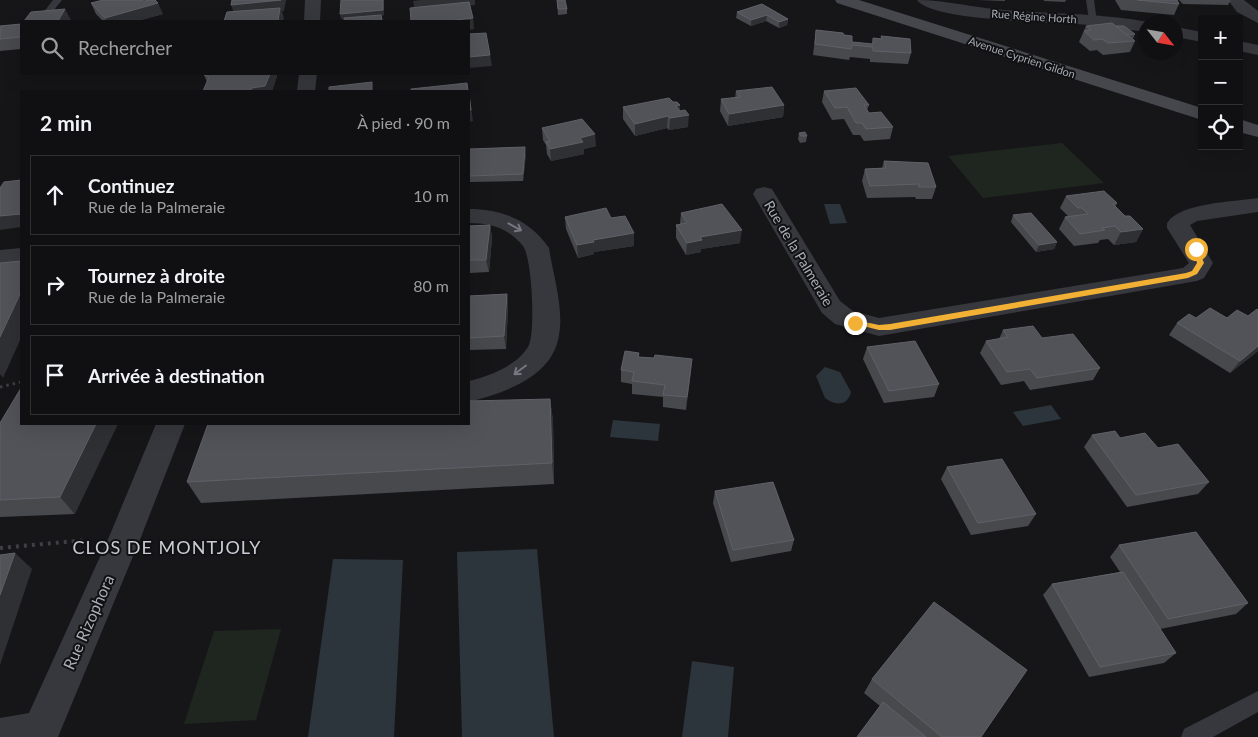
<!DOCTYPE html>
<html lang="fr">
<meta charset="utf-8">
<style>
:root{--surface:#101012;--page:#1e1e20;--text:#f1f3f6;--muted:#9c9d9f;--line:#303032}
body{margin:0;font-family:Lato,sans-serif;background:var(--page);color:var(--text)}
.controls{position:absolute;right:15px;top:15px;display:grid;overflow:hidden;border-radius:0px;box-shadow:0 5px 20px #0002}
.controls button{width:45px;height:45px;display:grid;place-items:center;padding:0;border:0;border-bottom:1px solid var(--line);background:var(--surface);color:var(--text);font:25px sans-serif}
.compass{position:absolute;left:1138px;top:15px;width:45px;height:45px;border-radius:50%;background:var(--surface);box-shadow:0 5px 20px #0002;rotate:121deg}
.stop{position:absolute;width:15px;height:15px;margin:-11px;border:4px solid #f2b134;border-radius:50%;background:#fff}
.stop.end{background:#f2b134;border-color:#fff;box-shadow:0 1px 5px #0008}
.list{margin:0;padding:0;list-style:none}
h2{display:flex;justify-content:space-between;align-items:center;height:65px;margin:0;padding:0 20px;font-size:21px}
h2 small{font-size:16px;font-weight:400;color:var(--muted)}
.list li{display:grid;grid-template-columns:32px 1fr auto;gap:15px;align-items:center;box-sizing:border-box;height:80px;margin:0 10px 10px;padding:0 10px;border:1px solid var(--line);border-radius:0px}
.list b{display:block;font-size:19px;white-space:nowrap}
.list p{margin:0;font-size:16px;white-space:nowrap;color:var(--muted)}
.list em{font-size:16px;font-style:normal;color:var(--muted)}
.icon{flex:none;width:28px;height:28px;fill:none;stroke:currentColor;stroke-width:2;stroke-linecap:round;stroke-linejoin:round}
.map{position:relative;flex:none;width:1258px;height:737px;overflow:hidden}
.search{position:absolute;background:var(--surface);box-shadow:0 5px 20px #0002;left:20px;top:20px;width:450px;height:55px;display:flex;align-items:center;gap:12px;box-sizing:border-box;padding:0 18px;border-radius:0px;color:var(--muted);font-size:19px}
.panel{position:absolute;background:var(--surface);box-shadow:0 5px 20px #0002;left:20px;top:90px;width:450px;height:335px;border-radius:0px}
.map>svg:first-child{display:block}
</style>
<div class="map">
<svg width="1258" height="737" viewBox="0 0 1258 737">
<rect width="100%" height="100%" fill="#161618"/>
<g fill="#1e261f">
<polygon points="1062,143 1104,183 983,198 948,156"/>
<polygon points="281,629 256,720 184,724 214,631"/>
</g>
<g fill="#2c353c">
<polygon points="824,204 840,204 847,223 830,224"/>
<path d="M 825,367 L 840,372 L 851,392 C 848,406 835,406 825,398 L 816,376 Z"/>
<polygon points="1051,405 1061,419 1023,426 1013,412"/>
<polygon points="613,420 660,424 658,441 610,437"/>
<polygon points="537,549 554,737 462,737 457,552"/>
<polygon points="333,559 403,560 394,737 308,737"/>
<polygon points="692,661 734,667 728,737 682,737"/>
</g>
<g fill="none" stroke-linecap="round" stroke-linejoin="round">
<polyline stroke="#3d3f44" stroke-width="3" stroke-dasharray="2.5 4" stroke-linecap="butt" points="0,387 21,382"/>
<polyline stroke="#3d3f44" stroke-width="4" stroke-dasharray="3 5" stroke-linecap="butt" points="0,548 87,540"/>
<g fill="#37383d" fill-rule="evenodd">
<polygon points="53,0 62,0 50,15 44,15 43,13"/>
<polygon points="1086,0 1094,0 1097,22 1089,20"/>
<polygon points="1258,691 1258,712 1213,737 1181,737 1184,729"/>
</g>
<g fill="#37383d" fill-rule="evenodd">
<polygon points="305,0 321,0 320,21 304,21"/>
<path d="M 917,0 C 946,0 975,8 1004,10 C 1052,14 1101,13 1148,22 L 1146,22 L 1146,32 C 1128,30 1110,27 1092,25 C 1062,22 932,22 917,0 Z"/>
<polygon points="1228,0 1244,0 1258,11 1258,23 1237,12"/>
<polygon points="1176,27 1202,32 1202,42 1176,37"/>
<polygon points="1239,41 1258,45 1258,55 1239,51"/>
<polygon points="299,74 317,74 315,91 297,91"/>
<path d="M 764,187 L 772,189 L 775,194 L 840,301 L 853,311 L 879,318 L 1183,268 L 1189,263 L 1167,228 L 1167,223 C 1181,202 1234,202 1258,198 L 1258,212 L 1197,221 L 1190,225 L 1213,263 L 1204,278 L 1197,281 L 879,336 L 835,324 L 822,313 L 753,194 L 756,189 Z"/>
<path d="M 469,209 C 502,209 530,220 549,248 C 553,275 564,308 559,335 C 553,377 504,393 469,402 L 469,381 C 490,376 516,366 528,347 C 536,335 532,257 523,246 C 509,228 490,223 469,223 Z"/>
<polygon points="21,248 21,264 0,266 0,250"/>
<polygon points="156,424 185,424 141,537 58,737 0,737 0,718 29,713 109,537"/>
</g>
<g fill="#45474d" fill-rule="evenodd">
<polygon points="835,0 859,0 1202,108 1202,120 837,3"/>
<polygon points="1239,119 1258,125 1258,137 1239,132"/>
</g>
</g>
<g fill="#47494d">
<polygon points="557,0 567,9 567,14 558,15"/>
<polygon points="977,0 1005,0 1005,1"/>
<polygon points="1044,0 1066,0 1065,2 1044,1"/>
<polygon points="1115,0 1177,0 1179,4 1174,15 1121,10"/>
<polygon points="1179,0 1231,0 1228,5 1183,4"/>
<polygon points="91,3 163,14 137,21 103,21 96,14"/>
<polygon points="762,4 788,19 787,25 779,28 766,21 751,26 736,18 737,12"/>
<polygon points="21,24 21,49 0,51 0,26"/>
<polygon points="1086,26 1116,26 1135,34 1133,39 1135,41 1130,52 1103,55 1097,50 1090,51 1079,42"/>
<polygon points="816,30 844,35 852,42 872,44 873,38 881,39 881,36 911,53 908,64 870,62 870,59 850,57 849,60 813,55"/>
<polygon points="276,74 277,76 272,91 203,91 207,82 204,75"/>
<polygon points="736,91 784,105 783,117 728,126 720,111 721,99 735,98"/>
<polygon points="824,91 869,105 867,110 869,113 893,127 890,139 864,141 860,135 853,135 844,119 832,120 822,102"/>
<polygon points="673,102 680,105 680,111 688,127 669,130 667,128 635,136 623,119 623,107"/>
<polygon points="542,128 596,146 584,149 584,154 551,161 547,154 546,145 543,140"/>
<polygon points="799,133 807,136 806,142 800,143 798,139"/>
<polygon points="469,149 526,154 523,181 469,182"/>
<polygon points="884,161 936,187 932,199 916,199 915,197 867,198 862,181 865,169 882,168"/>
<polygon points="1066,196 1117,203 1115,207 1125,216 1143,229 1136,242 1114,245 1108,239 1100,240 1098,243 1074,246 1059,229 1065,217 1068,216 1060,208"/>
<polygon points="681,213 740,243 701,249 701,252 686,255 676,238 676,225 680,224"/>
<polygon points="1013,215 1057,242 1054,249 1036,252 1011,222"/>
<polygon points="565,217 611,218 634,246 594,252 594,254 578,258 566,229"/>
<polygon points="490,225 492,238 489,272 469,273 469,226"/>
<polygon points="507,294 508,307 506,349 469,350 469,296"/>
<polygon points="1258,310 1258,351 1230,373 1169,335 1177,323 1196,318 1227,318 1248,316"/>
<polygon points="1003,330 1042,338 1100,368 1093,380 1030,390 1024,381 1001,385 980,353 986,341 999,339"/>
<polygon points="867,347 939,384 934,397 884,403 863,359"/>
<polygon points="639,353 639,357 691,371 686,410 663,407 663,397 632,394 632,384 621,382 621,370"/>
<polygon points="550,399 553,421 554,484 201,503 187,482"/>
<polygon points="0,423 75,514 0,517"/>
<polygon points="1092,435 1120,438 1158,448 1209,482 1198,494 1127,507 1084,447"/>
<polygon points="947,467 1036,514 1028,526 971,535 941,479"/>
<polygon points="715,491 794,540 791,551 731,562 713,503"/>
<polygon points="1119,545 1248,603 1236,614 1160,629 1176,653 1164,663 1089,677 1043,595 1052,584 1120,572 1110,557"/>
<polygon points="872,679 981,737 857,737 880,706 864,693"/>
</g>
<g fill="#2f3033">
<polygon points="281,0 286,0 284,11 282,11 284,19 283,21 278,21 235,16 231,5"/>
<polygon points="384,0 384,15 382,16 383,21 382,21 381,16 341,19 340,14"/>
<polygon points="420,0 475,0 475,5 415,12 413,1"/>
<polygon points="158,3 163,14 137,21 107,21 105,18"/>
<polygon points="65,9 71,20 70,21 58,21"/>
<polygon points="767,15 766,21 751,26 751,20"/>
<polygon points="473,18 474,29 469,30 469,21 447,21"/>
<polygon points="788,19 787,25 779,28 779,22"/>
<polygon points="490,55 492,66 469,68 469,57"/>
<polygon points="270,74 276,74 277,76 272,91 250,91 252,88"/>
<polygon points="469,92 473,121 469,122"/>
<polygon points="680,105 680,116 689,115 688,127 669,130 670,118 676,106"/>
<polygon points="784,105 783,117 728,126 729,114"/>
<polygon points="668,116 667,128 635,136 635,124"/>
<polygon points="595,134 596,146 584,149 584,154 551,161 550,149 580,138"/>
<polygon points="525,147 526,154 523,181 523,174"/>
<polygon points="21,214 21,227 0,230 0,216"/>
<polygon points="490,225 492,238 489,272 486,260"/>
<polygon points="1143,229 1136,242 1114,245 1121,232"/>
<polygon points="742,230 740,243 701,249 701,252 686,255 687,243 700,237"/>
<polygon points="634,233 634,246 594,252 594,254 578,258 577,245 593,240"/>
<polygon points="1057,242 1054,249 1036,252 1039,245"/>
<polygon points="21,292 21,338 3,378 0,374 0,337"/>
<polygon points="507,294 508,307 506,349 504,336"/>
<polygon points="1258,346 1258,351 1230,373 1240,361"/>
<polygon points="692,359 691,371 686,410 687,397"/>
<polygon points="550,399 553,421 554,484 552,463"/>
<polygon points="96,424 118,424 75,514 60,497"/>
<polygon points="15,553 32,569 0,665 0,595"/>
</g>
<g fill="#525359" stroke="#5f6168">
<polygon points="103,0 142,0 144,1 149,0 155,0 158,3 105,18 91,3"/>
<polygon points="232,0 281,0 231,5"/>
<polygon points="341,0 383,0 383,10 340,14"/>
<polygon points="557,0 565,0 567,9 558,9"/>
<polygon points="1137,0 1177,0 1179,4"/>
<polygon points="469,2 473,18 447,21 411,21 410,8"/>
<polygon points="762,4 788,19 779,22 767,15 751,20 737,12"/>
<polygon points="280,8 278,21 224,21 227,12"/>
<polygon points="65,9 58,21 24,21 31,12"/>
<polygon points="381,15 382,21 344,21 344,18"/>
<polygon points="1112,23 1135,41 1108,43 1102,39 1094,40 1084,31 1091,30 1086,26"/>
<polygon points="21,24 21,37 0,39 0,26"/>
<polygon points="1116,26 1124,26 1135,34 1127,35"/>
<polygon points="816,30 843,33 844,35 852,36 852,42 873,44 873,38 882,39 881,36 910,39 911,53 873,51 873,47 852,45 851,49 815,44"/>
<polygon points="486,33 490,55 469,57 469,34"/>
<polygon points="205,74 270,74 265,86 252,88 250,91 203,91 209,77 204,75"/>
<polygon points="372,82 372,91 329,91 329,87"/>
<polygon points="467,83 468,91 411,91 411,89"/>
<polygon points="772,87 784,105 729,114 721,99 740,97 736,91"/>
<polygon points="856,88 869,105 864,105 869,113 881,112 893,127 866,129 862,123 856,123 847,107 835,108 824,91"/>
<polygon points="469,94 471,110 469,110"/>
<polygon points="669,98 673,102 677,102 680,105 676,106 680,111 685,110 689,115 670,118 668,116 635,124 623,107"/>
<polygon points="582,119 595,134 580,138 583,142 550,149 546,142 550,141 542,128"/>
<polygon points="805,132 807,136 801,136 799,133"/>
<polygon points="525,147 523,174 469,176 469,149"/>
<polygon points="884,161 928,163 936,187 919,187 919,184 870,186 865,169 886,168"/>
<polygon points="21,180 21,214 0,216 0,188 4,182"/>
<polygon points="1104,191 1117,203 1113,204 1125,216 1130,216 1143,229 1121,232 1115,226 1102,228 1105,230 1080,234 1065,217 1088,214 1082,208 1078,208 1066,196"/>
<polygon points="722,204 742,230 700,237 702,240 687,243 676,225 687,223 681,213"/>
<polygon points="606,208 611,218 625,216 634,233 593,240 594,242 577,245 565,217"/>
<polygon points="1031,213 1057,242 1039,245 1013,215"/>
<polygon points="490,225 486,260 469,260 469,226"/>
<polygon points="21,261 21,292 0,337 0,263"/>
<polygon points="507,294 504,336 469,338 469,296"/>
<polygon points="1210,308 1227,318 1237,310 1248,316 1257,309 1258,310 1258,346 1240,361 1177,323 1189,314 1196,318"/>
<polygon points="1033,326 1042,338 1073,334 1100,368 1037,378 1030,369 1007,372 986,341 1008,337 1003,330"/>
<polygon points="915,341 939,384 889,391 867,347"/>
<polygon points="625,351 639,353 638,357 654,358 655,355 692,359 687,397 663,395 665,385 632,381 634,372 621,370"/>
<polygon points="21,388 21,424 96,424 60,497 0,500 0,423"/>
<polygon points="550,399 552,463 187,482 208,424 469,424 469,401"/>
<polygon points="1115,431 1120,438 1145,433 1158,448 1178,444 1209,482 1136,495 1092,435"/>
<polygon points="1002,459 1036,514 978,523 947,467"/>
<polygon points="773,482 794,540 733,550 715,491"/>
<polygon points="1196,532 1248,603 1168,619 1119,545"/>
<polygon points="15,553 0,595 0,555"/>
<polygon points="1123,572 1176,653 1100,667 1052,584"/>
<polygon points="934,602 1027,670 981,737 942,737 872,679"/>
<polygon points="883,702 926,737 857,737"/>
</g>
<defs><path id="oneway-shaft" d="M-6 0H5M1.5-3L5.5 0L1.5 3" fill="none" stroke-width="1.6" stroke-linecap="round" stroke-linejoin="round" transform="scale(1.25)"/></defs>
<g stroke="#757881">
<use href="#oneway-shaft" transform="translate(515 227) rotate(29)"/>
<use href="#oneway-shaft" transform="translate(520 370) rotate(143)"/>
</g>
<polygon fill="#f2b134" points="1193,248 1198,248 1204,263 1197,274 1188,278 890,330 879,330 851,323 855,320 879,325 890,324 1186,273 1192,271 1197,263"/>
<g text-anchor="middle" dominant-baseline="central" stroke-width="4" stroke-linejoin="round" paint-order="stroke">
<g font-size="11" fill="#a8adb8" stroke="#111113">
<text transform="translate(1034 16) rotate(4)">Rue Régine Horth</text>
<text transform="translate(1022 57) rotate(18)">Avenue Cyprien Gildon</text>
</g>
<g font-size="14" fill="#a8adb8" stroke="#111113">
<text transform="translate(799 253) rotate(59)">Rue de la Palmeraie</text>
</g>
<g font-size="16" fill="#a8adb8" stroke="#111113">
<text transform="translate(88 622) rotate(-66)">Rue Rizophora</text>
</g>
<g font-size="18" letter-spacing="1" fill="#c9ccd4" stroke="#111113">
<text x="167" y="547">CLOS DE MONTJOLY</text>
</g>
</g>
</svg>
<div class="controls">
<button>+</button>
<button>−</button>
<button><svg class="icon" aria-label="locate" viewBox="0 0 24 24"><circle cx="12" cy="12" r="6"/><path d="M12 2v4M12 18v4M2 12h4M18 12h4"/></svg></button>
</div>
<svg class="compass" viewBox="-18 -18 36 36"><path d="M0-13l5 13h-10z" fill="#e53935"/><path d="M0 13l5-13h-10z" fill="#9c9d9f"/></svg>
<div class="stop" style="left:1196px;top:249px"></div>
<div class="stop end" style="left:855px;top:323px"></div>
<div class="search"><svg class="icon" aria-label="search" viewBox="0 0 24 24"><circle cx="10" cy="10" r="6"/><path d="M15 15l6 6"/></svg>Rechercher</div>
<section class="panel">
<h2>2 min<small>À pied · 90 m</small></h2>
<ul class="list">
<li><svg class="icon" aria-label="ahead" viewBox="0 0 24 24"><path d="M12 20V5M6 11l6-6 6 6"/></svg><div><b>Continuez</b><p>Rue de la Palmeraie</p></div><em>10 m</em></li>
<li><svg class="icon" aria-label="right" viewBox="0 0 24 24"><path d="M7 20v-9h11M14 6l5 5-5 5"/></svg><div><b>Tournez à droite</b><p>Rue de la Palmeraie</p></div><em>80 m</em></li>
<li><svg class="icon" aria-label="arrive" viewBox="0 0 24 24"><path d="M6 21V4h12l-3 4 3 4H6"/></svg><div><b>Arrivée à destination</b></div></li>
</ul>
</section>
</div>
